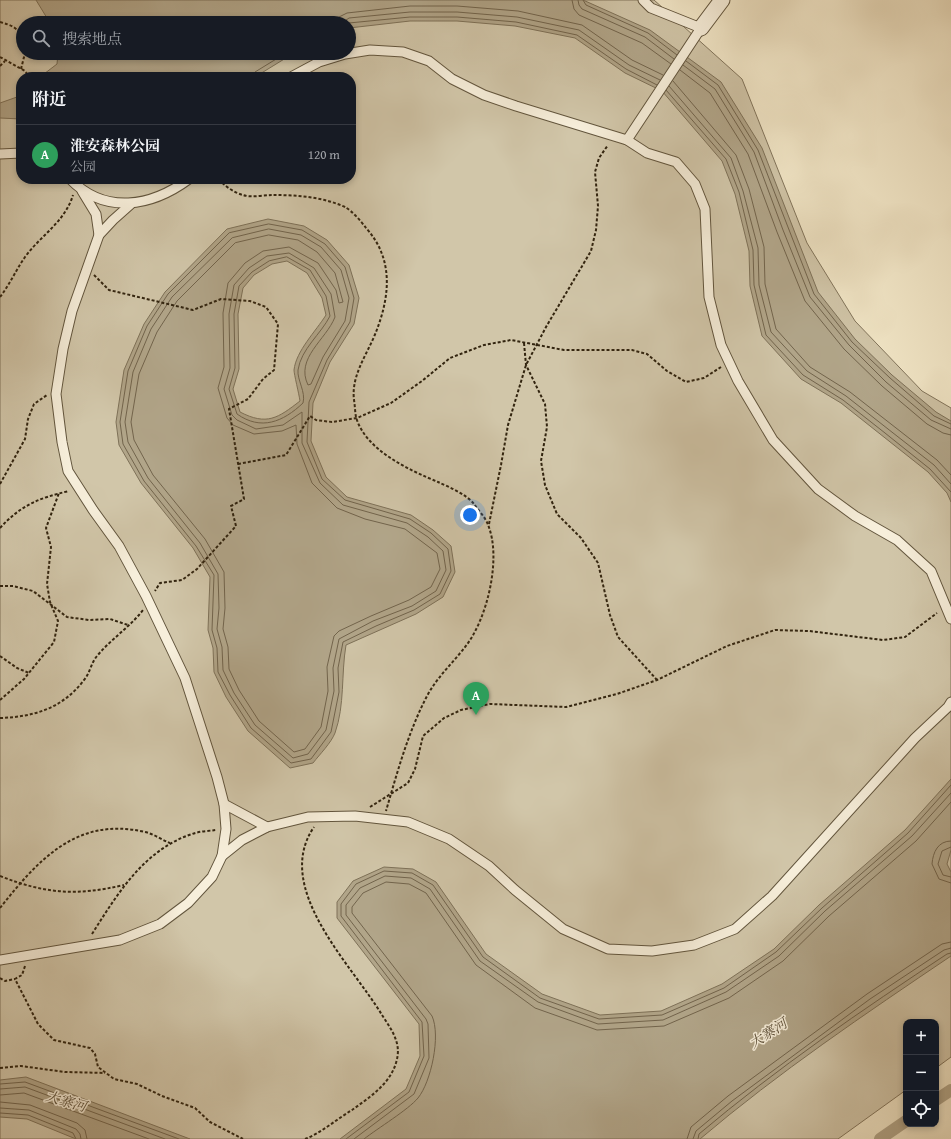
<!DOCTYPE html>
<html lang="zh">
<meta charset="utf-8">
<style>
:root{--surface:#171b24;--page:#20242c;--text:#f1f3f6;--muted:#9ea1a6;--line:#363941;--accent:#c59692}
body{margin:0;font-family:"Gentium Book Plus","Noto Serif SC",serif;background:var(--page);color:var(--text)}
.controls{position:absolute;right:12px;bottom:12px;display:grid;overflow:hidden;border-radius:8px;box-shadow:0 2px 6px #0003}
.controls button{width:36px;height:36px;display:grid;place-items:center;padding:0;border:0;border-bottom:1px solid var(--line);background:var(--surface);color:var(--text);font:20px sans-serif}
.you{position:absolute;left:470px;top:515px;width:14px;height:14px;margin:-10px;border:3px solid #fff;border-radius:50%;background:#1a73e8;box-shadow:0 0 0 6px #1a73e833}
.badge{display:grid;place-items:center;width:26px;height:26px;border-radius:50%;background:var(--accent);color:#fff;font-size:13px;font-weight:700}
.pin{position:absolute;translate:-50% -33px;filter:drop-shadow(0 1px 2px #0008)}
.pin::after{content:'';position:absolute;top:21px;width:14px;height:12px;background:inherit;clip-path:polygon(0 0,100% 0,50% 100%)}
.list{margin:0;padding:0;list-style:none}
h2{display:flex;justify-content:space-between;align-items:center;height:52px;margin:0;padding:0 16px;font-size:17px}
h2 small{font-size:13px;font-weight:400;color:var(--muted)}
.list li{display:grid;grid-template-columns:26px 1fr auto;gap:12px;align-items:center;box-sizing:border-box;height:60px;padding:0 16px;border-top:1px solid var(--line)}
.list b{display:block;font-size:15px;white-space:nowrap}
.list p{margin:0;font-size:13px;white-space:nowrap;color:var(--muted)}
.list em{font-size:13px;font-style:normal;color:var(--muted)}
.icon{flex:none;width:22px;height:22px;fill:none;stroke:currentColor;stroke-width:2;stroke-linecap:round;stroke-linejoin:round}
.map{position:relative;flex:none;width:951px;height:1139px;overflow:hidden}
.search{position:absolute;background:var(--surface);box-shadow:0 2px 6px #0003;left:16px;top:16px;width:340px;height:44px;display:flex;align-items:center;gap:10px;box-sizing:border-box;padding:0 14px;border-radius:22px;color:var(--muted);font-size:15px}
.panel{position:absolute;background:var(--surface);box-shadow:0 2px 6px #0003;left:16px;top:72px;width:340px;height:112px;border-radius:16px}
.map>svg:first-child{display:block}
</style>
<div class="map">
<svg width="951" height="1139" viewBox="0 0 951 1139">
<rect width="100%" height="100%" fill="#f2e7c8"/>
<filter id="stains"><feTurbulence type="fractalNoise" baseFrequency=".005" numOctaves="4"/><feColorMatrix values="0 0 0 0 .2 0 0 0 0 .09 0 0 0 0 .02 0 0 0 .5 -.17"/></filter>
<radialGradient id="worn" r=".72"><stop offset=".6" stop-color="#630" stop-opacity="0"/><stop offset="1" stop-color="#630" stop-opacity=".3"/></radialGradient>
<path fill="#d1c6a9" stroke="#82755c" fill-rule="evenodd" d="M 0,0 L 654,0 L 742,79 L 807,243 L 855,321 L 922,391 L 951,408 L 951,1057 L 936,1068 L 936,1022 L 906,1022 L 906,1090 L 838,1139 L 0,1139 ZM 23,23 L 349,23 L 349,53 L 23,53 ZM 21,77 L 351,77 L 351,179 L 21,179 Z"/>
<g fill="#b1a589" stroke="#7e7158" fill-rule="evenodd">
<polygon points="36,0 583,0 650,30 721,82 762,148 818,292 855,339 892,375 936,412 951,421 951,502 947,493 928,472 841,403 801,379 762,336 750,286 749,251 735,194 722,161 662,91 625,73 575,38 515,26 457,21 410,21 349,28 349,23 50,23"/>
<polygon points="58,53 294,53 255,77 40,77 57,64"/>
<polygon points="21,93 21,119 0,118 0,103 17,97"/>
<path d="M 268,219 L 304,226 L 327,240 L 349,265 L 359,298 L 354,324 L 330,362 L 313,403 L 311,441 L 326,477 L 347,497 L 411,515 L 433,530 L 451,546 L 455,572 L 443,597 L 416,614 L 346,645 C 341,674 345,705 335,733 C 331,743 320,754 313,763 L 290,768 L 248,731 L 226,697 L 214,672 L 213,648 L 208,630 L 210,577 L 193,548 L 141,483 L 119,445 L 116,422 L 124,370 L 144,324 L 165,292 L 227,229 ZM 287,261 L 307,273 L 322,298 L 326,315 C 316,331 296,351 294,370 C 294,374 299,394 300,401 C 278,418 267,426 240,412 L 233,389 L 239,369 L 238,314 L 243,288 L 254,275 L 272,264 Z"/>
<path d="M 951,779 L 951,850 L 947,864 L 951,872 L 951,956 C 865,1014 779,1072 700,1139 L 340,1139 L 406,1089 L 420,1056 L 419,1024 L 337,918 L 337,902 L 353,881 L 384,867 L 413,869 L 436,882 L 486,954 L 542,994 L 600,1015 L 661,1011 L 722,984 L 774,949 L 819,905 L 905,830 Z"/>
<polygon points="26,1077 190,1139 76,1139 27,1119 0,1117 0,1080"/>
</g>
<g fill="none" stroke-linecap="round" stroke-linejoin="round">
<g stroke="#72644c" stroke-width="1">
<polyline points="572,0 574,9 579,15 642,43 671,64"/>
<polyline points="578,0 579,5 582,9 645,37 674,59"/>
<polyline points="583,0 586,5 648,33 677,55"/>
<polyline points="335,23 339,17 347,13 410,6 457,6 518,11 582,25 632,60 663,75"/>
<polyline points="342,23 349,18 410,12 457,12 517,17 579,30 629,65 660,80"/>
<polyline points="349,23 410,17 457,17 516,22 577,35 626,69 657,85"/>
<polyline points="686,61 718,85 758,150 814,294 852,342 890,378 934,416 951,424"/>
<polyline points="683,65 715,89 754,152 783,230 810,297 849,345 886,382 931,420 951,429"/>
<polyline points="680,70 710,93 748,154 777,232 805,301 844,349 882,386 927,424 943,433 951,435"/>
<polyline points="253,77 255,72 286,53"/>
<polyline points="673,81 736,155 749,189 764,247 765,284 776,329 810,367 850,392 937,460 951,475"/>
<polyline points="669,86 731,158 743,191 758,248 759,285 771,332 807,371 846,396 888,429 934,465 951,484"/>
<polyline points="666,90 726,159 739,192 753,250 754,285 766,335 803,375 843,400 885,433 930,469 951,492"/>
<polygon points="269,224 302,230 325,244 345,267 354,298 350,322 327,360 309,402 307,442 322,479 345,500 410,519 431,533 448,549 451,571 440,594 414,610 376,626 343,642 338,668 339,692 331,732 311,759 291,763 251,728 230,695 218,672 217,648 212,630 214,575 196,546 144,481 123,444 120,422 128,371 147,326 168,294 229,233"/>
<path d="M 269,229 L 301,235 L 321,247 L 341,270 L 349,298 L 345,321 L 323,357 L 311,384 L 308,385 C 295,358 326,340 335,317 L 331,294 L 314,268 L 289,253 L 267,256 L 249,268 L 234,285 L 229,314 L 230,368 L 224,389 L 232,415 L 237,420 L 256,429 L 283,425 L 302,412 L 302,443 L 320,483 L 343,505 L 407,523 L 428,537 L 443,551 L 446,570 L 436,591 L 412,606 L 373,621 L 339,639 L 333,668 L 334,691 L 326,730 L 308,754 L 293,758 L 255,725 L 234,693 L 223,670 L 222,647 L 217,629 L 219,608 L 218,574 L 200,543 L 148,478 L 128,442 L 125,422 L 133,372 L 151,329 L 172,297 L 232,238 Z"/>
<polygon points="269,235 298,240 317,252 335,273 343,302 339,303 336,290 318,263 289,247 263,251 245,263 228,283 223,313 224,367 218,388 227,418 233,425 254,434 282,431 296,425 297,444 312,483 337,508 365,519 405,529 437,553 440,569 431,587 409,600 371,616 339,631 334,636 327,667 328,691 321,727 305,749 294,752 259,721 239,690 229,669 228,647 223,629 225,608 224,572 205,539 153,475 134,440 131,422 139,374 157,332 177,301 235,243"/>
<path d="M 287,257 L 310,270 L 326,296 L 330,316 C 321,334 301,349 298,370 C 297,380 306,392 303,403 C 283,422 261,431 237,414 L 229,389 L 235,368 L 234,314 L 239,286 L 252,272 L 269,261 Z"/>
<path d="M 951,841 C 938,841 933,852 932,864 L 939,879 L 951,883"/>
<polyline points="951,847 942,851 938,864 943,875 951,877"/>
<polyline points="0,1084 25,1082 179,1139"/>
<polyline points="0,1089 25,1087 165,1139"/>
<polyline points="0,1095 24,1093 149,1139"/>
<polyline points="0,1102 30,1105 77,1123 85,1130 87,1139"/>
<polyline points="0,1108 29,1110 76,1129 80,1134 81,1139"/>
<polyline points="0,1113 28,1115 73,1133 76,1139"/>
<polyline points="346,1139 409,1092 424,1056 422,1022 341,916 341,904 356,884 384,871 412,873 433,885 483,957 540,998 599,1019 662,1015 724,988 776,952 822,908 908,833 951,785"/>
<polyline points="354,1139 414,1094 429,1058 428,1024 426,1019 346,915 346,905 360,888 385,876 411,878 430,889 480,961 538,1002 598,1024 663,1020 726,992 779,956 825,911 912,836 951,793"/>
<path d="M 364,1139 C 378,1128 408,1110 418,1098 C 431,1082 441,1036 432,1016 L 352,913 L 352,907 L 363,893 L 386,882 L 409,884 L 426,893 L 476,965 L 535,1008 L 597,1030 L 664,1026 L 729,998 L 783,961 L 829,916 L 916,841 L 951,802"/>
<polyline points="687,1139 691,1127 728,1096 867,994 942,944 951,942"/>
<polyline points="693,1139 696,1131 732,1101 870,999 944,950 951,948"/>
<path d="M 698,1139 L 699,1134 C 777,1068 862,1010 947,954 L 951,953"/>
</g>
<g stroke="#b1a589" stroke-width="12">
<polyline points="936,1100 951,1090"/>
<polyline points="880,1139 906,1121"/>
</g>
<g stroke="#62553d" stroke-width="11">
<g id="pedestrian">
<polyline points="291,77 319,62 345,54 370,50 403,52 429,61 452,79 484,95 516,106 627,140 647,153 676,162 695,184 705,209 709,297 721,345 738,381 773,440 818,489 855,516 897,540 931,571 951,619"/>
<polyline points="627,140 701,28 651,8 643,0"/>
<polyline points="0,154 21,153"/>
<path d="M 70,179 C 105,215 151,207 189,179"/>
<polyline points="82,191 96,214 99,235"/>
<polyline points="131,204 113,220 99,235 72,311 63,349 56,394 62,442 68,471 93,510 119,546 146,596 185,678 217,777 224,804 226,829 222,856"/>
<polyline points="224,804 267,827"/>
<polyline points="0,960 120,940 160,924 188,903 212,877 222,856 242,840 267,827 308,817 355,816 408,822 449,839 489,866 515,890 563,929 608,949 652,951 694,945 735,929 772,896 915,738 948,707 951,702"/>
</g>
</g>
<g stroke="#62553d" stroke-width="17">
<polyline id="tertiary" points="701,28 722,0"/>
</g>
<g stroke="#32240f" stroke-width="2" stroke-dasharray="3 2" stroke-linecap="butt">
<path d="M 0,22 C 11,25 19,28 23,39"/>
<polyline points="0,57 25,71 29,77"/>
<polyline points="0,66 5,61"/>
<polyline points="21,69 25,53"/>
<path d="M 219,179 C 224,186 235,193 243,195 C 252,198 264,195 273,195 C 297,195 323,197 345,207 C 352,211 361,221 366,228 C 394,259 390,296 376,332 C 367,355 351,375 354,400 C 355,406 355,412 356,417 C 365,450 409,470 438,482 C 449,487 466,494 474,504 C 478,510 486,518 488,525 C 502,558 487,620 465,647 C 452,664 436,678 426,698 C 408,733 397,773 386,811"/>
<polyline points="94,275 109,290 193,310 221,299 250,301 266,307 278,324 274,370 263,379 248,399 229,409 244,499 231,506 236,526 197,569 182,580 160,583 155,591"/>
<path d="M 0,297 C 10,284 16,270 25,257 C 40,236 65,222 73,195"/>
<polyline points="524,343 526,365 545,404 547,427 541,461 545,485 557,514 581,538 598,563 610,615 618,637 657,680"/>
<polyline points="238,464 286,455 310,416 316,420 332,422 357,418 391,403 422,381 450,358 484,345 511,340 564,350 632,350 647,354 667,371 686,382 704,378 721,367"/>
<polyline points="0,484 25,439 28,419 34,404 47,395"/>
<polyline points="489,524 501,465 508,425 526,365 546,327 591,251 596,230 598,206 595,172 599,158 608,145"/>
<path d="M 0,528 C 21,505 39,498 69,491"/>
<polyline points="0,586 13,586 33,591 67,617 89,620 110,619 128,625"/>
<polyline points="0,656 17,668 29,673"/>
<polyline points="0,700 24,679 54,642 58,621 50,602 47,584 51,547 46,528 59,493"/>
<path d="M 0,718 C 34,717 63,708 84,680 C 90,673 91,663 97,656 C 111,639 130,627 143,610"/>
<polyline points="370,807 408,783 415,769 423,736 444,718 461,710 490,704 566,707 617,694 657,680 727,646 775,630 809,631 883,640 905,637 937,613"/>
<path d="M 0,876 C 46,894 76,896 124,885"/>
<path d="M 0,908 C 38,860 77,816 145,832 C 154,834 162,840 170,843"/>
<path d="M 92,934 C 118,893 144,850 192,834 C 200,831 209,831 216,830"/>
<polyline points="25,966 22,975 15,979 38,1024 54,1040 90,1048 95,1054 98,1067 114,1079 137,1084 162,1096 195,1108 210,1122 243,1139"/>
<polyline points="0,978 5,981 15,979"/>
<polyline points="0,1068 21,1066 65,1072 105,1073"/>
<path d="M 305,1139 C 321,1133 337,1119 352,1110 C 370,1097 392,1083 397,1059 C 401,1042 391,1029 382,1015 C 352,965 272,888 314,827"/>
</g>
<use href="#pedestrian" stroke="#f7efdb" stroke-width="9"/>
<use href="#tertiary" stroke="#f7efdb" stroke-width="15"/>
</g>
<g text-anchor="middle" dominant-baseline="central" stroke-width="3" stroke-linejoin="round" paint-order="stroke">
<g font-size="14" font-style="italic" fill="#5e513a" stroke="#f7efdb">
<text transform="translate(768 1033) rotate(-33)">大寨河</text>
<text transform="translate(66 1101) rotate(16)">大寨河</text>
</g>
</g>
<rect width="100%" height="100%" filter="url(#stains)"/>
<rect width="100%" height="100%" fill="url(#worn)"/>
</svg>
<div class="controls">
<button>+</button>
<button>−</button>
<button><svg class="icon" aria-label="locate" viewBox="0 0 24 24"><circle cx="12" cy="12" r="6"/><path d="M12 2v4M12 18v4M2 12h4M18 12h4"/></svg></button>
</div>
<div class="you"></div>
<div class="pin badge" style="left:476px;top:715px;background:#2e9e5b">A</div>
<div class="search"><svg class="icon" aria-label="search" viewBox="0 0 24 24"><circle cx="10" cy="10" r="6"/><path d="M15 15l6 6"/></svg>搜索地点</div>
<section class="panel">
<h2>附近<small></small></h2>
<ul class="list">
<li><span class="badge" style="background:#2e9e5b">A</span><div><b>淮安森林公园</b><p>公园</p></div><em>120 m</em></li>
</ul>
</section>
</div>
